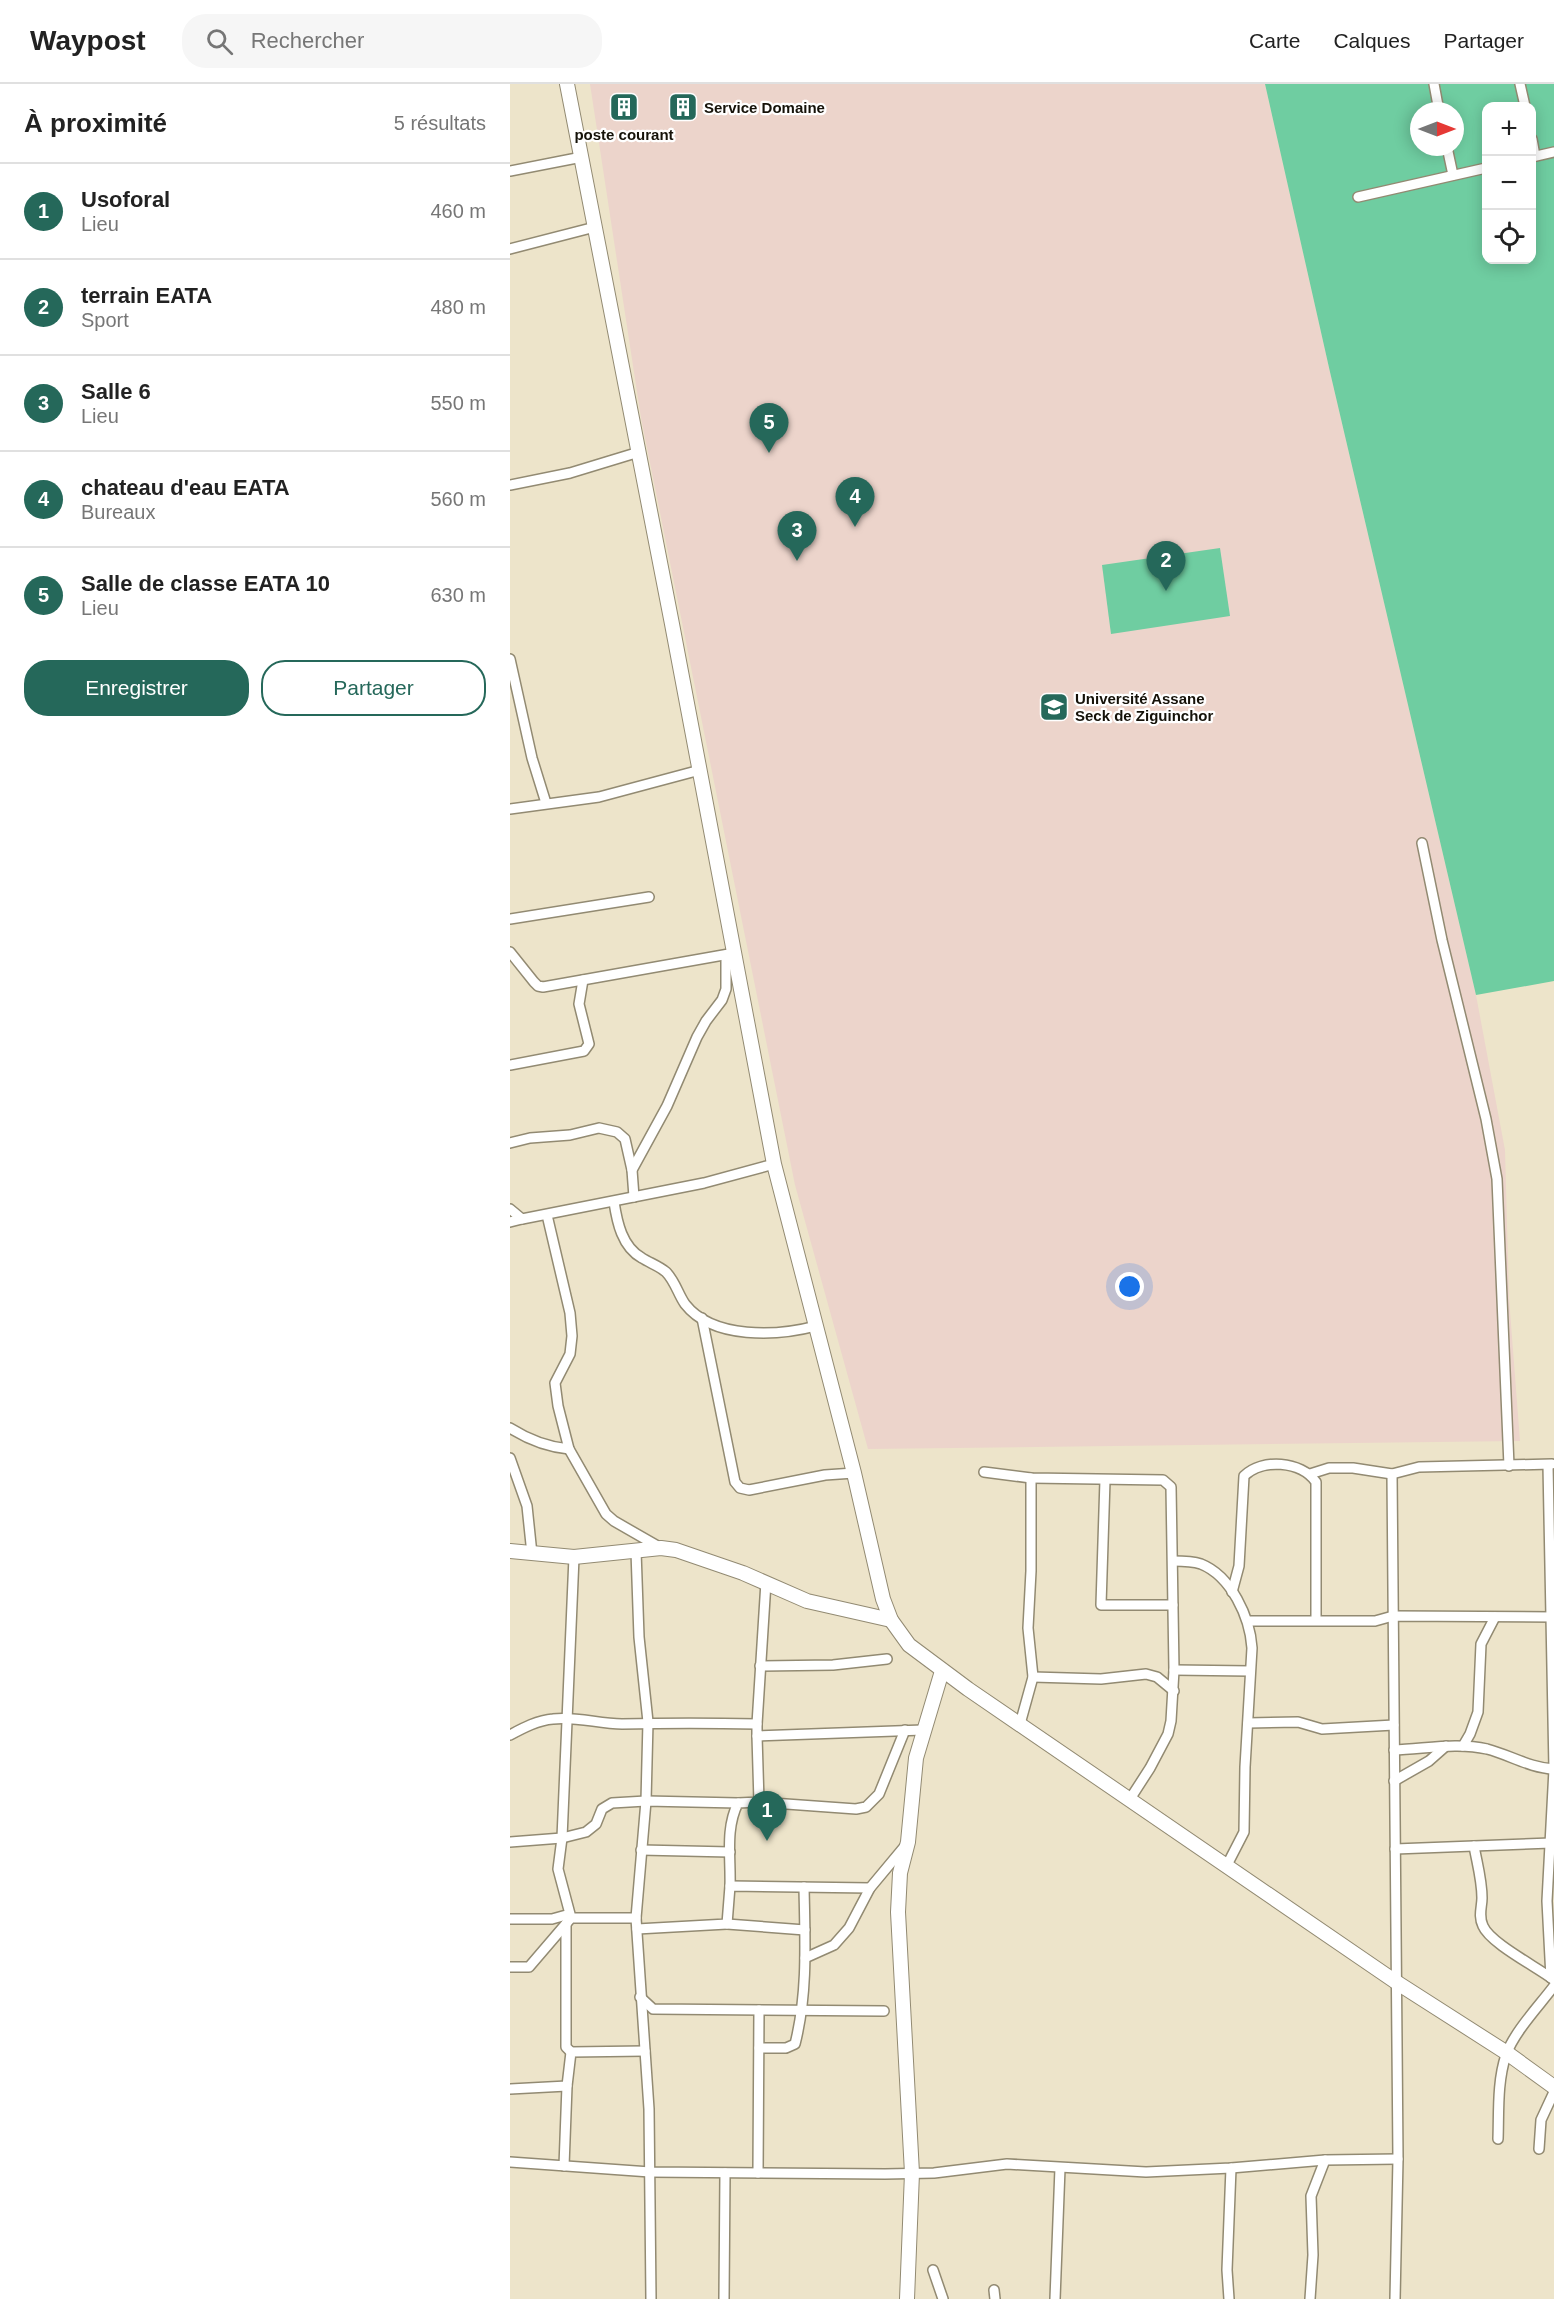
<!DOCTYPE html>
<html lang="fr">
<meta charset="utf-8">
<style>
:root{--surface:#fff;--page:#f6f6f6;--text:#222;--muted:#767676;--line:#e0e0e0;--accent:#25685a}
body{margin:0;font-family:Arial,sans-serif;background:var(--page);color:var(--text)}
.controls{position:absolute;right:18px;top:18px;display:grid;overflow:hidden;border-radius:12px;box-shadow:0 3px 15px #0003}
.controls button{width:54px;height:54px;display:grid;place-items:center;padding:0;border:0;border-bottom:2px solid var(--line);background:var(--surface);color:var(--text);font:30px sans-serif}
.compass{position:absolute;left:900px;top:18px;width:54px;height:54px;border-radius:50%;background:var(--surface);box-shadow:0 3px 15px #0003;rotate:90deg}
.you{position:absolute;left:620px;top:1203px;width:21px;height:21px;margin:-15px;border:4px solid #fff;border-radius:50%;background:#1a73e8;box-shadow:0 0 0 9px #1a73e833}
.badge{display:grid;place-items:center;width:39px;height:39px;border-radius:50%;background:var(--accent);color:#fff;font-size:20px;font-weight:700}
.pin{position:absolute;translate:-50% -50px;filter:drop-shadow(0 2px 3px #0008)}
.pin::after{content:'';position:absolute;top:32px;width:21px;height:18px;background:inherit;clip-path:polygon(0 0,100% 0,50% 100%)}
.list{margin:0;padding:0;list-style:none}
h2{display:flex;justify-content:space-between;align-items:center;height:78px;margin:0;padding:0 24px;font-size:26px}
h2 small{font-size:20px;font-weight:400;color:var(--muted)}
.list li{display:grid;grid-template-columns:39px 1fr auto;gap:18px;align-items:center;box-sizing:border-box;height:96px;padding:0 24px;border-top:2px solid var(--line)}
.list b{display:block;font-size:22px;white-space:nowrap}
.list p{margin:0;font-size:20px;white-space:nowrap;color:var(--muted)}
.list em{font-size:20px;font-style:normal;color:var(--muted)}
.actions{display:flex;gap:12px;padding:18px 24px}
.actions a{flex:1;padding:14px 0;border:2px solid var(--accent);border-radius:24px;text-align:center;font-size:21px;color:var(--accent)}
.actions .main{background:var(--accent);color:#fff}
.icon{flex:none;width:33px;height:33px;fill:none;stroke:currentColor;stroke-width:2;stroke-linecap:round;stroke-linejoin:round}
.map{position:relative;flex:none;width:1044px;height:2215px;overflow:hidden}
header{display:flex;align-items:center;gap:36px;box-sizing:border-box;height:84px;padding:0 30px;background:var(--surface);border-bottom:2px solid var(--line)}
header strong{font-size:28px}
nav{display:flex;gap:33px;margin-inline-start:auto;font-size:21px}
.search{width:420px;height:54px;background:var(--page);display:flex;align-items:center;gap:15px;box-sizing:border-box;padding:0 21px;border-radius:24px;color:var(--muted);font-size:22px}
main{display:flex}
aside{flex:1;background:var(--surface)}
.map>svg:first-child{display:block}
</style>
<header>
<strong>Waypost</strong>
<div class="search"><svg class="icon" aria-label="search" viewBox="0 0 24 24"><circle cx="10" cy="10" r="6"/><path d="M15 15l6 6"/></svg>Rechercher</div>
<nav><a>Carte</a><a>Calques</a><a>Partager</a></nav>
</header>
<main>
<aside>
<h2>À proximité<small>5 résultats</small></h2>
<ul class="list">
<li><span class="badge">1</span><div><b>Usoforal</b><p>Lieu</p></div><em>460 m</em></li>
<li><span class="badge">2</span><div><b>terrain EATA</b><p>Sport</p></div><em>480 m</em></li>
<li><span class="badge">3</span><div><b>Salle 6</b><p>Lieu</p></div><em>550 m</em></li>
<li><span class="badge">4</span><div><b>chateau d'eau EATA</b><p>Bureaux</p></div><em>560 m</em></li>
<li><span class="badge">5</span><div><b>Salle de classe EATA 10</b><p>Lieu</p></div><em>630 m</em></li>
</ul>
<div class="actions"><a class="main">Enregistrer</a><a>Partager</a></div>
</aside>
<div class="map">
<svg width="1044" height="2215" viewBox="0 0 1044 2215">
<rect width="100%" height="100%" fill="#ede4ca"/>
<polygon fill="#ecd4cb" points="80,0 755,0 820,288 966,911 995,1066 999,1214 1010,1357 358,1365 285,1101 131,334"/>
<g fill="#6fcda1" fill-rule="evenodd">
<path d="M 755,0 L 1044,0 L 1044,897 L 966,911 L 820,288 ZM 976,22 L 1022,22 L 1022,176 L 976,176 ZM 909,27 L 945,27 L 945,63 L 909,63 Z"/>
<polygon points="710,464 720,532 601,550 592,481"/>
</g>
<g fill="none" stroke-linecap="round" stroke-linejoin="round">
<g stroke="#928a72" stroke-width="12">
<g id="street">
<polyline points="924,0 929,27"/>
<polyline points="1010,0 1015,22"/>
<polyline points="1022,55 1025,72"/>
<polyline points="937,63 943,91"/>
<polyline points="1022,73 1044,68"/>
<polyline points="0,87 72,73"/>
<polyline points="848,113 976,84"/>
<polyline points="0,165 85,143"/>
<polyline points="0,401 60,389 129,368"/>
<polyline points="0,575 22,674 36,719"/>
<polyline points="0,725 89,713 190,686"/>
<polyline points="912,759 932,856 976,1035 987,1095 999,1382"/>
<polyline points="0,835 139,813"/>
<polyline points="0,868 24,898 28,902 33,903 219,870"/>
<polyline points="0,981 74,967 79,960 69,920 73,896"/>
<polyline points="0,1059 20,1054 60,1051 89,1044 107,1048 115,1055 122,1086"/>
<polyline points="124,1113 122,1086 157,1022 187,953 196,937 212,916 216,905 216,871"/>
<path d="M 104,1118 C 107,1138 112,1163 132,1174 C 140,1179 149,1182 156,1188 C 165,1197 168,1210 175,1220 C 203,1256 268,1252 306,1242"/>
<polyline points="0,1125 12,1135 194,1099 264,1080"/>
<polyline points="37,1131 60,1229 62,1252 60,1270 45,1299 48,1322 59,1365 96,1430 104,1437 151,1464"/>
<polyline points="0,1138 12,1135"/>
<polyline points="192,1234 225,1398 230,1404 239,1406 315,1391 344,1389"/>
<path d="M 0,1344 C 19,1356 37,1363 59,1365"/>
<polyline points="0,1374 17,1422 22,1470"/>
<polyline points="1038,1381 1044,1685 1037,1817 1041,1894"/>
<polyline points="474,1388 521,1394 653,1396 661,1403 664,1586 661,1637 658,1650 640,1684 620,1715"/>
<polyline points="800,1390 819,1384 843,1384 882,1390 909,1383 1042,1380"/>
<polyline points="882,1390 888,2075 885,2215"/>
<polyline points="595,1396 591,1521 663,1521"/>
<polyline points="126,1467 129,1553 138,1638 136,1717 126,1834 139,2025 141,2215"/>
<path d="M 663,1477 C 672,1477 682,1477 691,1480 C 721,1492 740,1533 742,1564 L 735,1683 L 734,1748 L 717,1781"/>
<polyline points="256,1498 247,1640 247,1652 413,1646"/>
<path d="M 722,1508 L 729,1482 L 734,1392 C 752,1374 791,1377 806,1398 L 806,1536"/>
<polyline points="738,1537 865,1537 883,1532 1044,1533"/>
<polyline points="250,1582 323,1581 377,1575"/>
<polyline points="664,1586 740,1587"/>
<polyline points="523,1593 591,1595 636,1590 647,1593 664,1607"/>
<polyline points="738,1639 788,1638 812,1645 884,1641"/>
<polyline points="510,1640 523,1593 518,1544 521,1487 521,1394"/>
<path d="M 0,1651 C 13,1644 28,1636 43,1635 C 66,1632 89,1640 112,1640 C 157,1639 202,1639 247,1640"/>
<polyline points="953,1662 960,1650 968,1628 971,1560 985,1533"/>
<path d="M 884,1666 C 915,1665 947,1658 977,1665 C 1000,1671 1020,1684 1044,1685"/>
<polyline points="884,1697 919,1677 936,1662"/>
<polyline points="249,1718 346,1725 356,1723 369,1710 395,1646"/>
<polyline points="0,1758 52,1754 76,1748 86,1740 92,1725 102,1719 136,1717 228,1719"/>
<path d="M 964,1762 C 967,1779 972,1796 972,1814 C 972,1823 968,1832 973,1842 C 980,1859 1027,1883 1044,1896"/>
<polyline points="885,1765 1041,1759"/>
<polyline points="131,1766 220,1768"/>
<path d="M 220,1802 C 221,1774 215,1745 228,1719 L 249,1718 L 247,1652"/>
<polyline points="0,1835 42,1835 60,1830 48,1785 52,1754 64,1473"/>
<polyline points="56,1840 56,1963 61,1968"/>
<polyline points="217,1840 295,1846"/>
<polyline points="127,1845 217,1840 220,1802 360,1804"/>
<polyline points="295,1874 324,1861 339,1844 360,1804 395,1762"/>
<polyline points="0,1883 19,1883 61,1834 126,1834"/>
<polyline points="130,1913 143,1925 374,1927"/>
<path d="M 249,1964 L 276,1964 L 285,1960 C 298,1909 295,1855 294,1803"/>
<polyline points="0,2005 57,2002"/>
<path d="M 988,2055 C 989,2028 987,1998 996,1971 C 1004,1948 1029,1922 1044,1902"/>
<polyline points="1029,2065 1031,2036 1044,2008"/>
<polyline points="0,2078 140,2088 375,2090 424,2089 497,2080 636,2088 721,2084 815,2076 888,2075"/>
<polyline points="54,2082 57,2002 61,1968 135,1967"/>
<polyline points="248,2089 249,1926"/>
<polyline points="423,2186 433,2215"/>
<polyline points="484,2206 485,2215"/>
<polyline points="214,2215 215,2089"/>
<polyline points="545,2215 550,2084"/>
<polyline points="719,2215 717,2186 721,2084"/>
<polyline points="800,2215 803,2171 801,2112 815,2076"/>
</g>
</g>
<g stroke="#928a72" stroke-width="16">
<g id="secondary">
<polyline points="57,0 162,540 264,1080 344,1389 373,1515 381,1536 399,1561 458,1605 886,1898 997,1969 1044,2003"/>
<polyline points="0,1467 64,1473 151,1464 166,1466 233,1489 297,1517 381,1536"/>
<polyline points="397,2215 402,2089 388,1828 390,1789 398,1758 406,1674 432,1587"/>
</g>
</g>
<use href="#street" stroke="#fff" stroke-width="9"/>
<use href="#secondary" stroke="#fff" stroke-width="14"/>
</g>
<defs>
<g id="building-square" transform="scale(1.5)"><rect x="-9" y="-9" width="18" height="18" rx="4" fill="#25685a" stroke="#fff"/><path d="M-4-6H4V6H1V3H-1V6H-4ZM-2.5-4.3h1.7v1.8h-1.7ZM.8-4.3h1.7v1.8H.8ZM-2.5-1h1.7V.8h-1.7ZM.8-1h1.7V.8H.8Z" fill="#fff"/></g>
<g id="university-square" transform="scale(1.5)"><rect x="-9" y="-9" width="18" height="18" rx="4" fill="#25685a" stroke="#fff"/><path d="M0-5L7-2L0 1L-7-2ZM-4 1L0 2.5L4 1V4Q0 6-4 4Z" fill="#fff"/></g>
</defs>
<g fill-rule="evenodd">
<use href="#building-square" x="114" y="23"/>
<use href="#building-square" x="173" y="23"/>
<use href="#university-square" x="544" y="623"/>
</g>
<g text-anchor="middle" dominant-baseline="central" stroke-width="4.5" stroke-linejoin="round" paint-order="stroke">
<g font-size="15" font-weight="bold" fill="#151209" stroke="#fff" text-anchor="start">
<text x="194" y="23">Service Domaine</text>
<text x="114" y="50" text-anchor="middle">poste courant</text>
<text x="565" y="614">Université Assane<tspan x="565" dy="17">Seck de Ziguinchor</tspan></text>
</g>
</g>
</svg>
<div class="controls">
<button>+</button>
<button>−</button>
<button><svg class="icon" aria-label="locate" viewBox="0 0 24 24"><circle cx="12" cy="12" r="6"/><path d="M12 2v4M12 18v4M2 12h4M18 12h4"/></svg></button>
</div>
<svg class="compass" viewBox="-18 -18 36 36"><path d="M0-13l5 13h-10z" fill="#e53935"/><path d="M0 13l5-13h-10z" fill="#767676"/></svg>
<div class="you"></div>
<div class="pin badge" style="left:257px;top:1757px">1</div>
<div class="pin badge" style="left:656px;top:507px">2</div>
<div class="pin badge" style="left:287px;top:477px">3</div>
<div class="pin badge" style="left:345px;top:443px">4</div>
<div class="pin badge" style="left:259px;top:369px">5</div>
</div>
</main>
